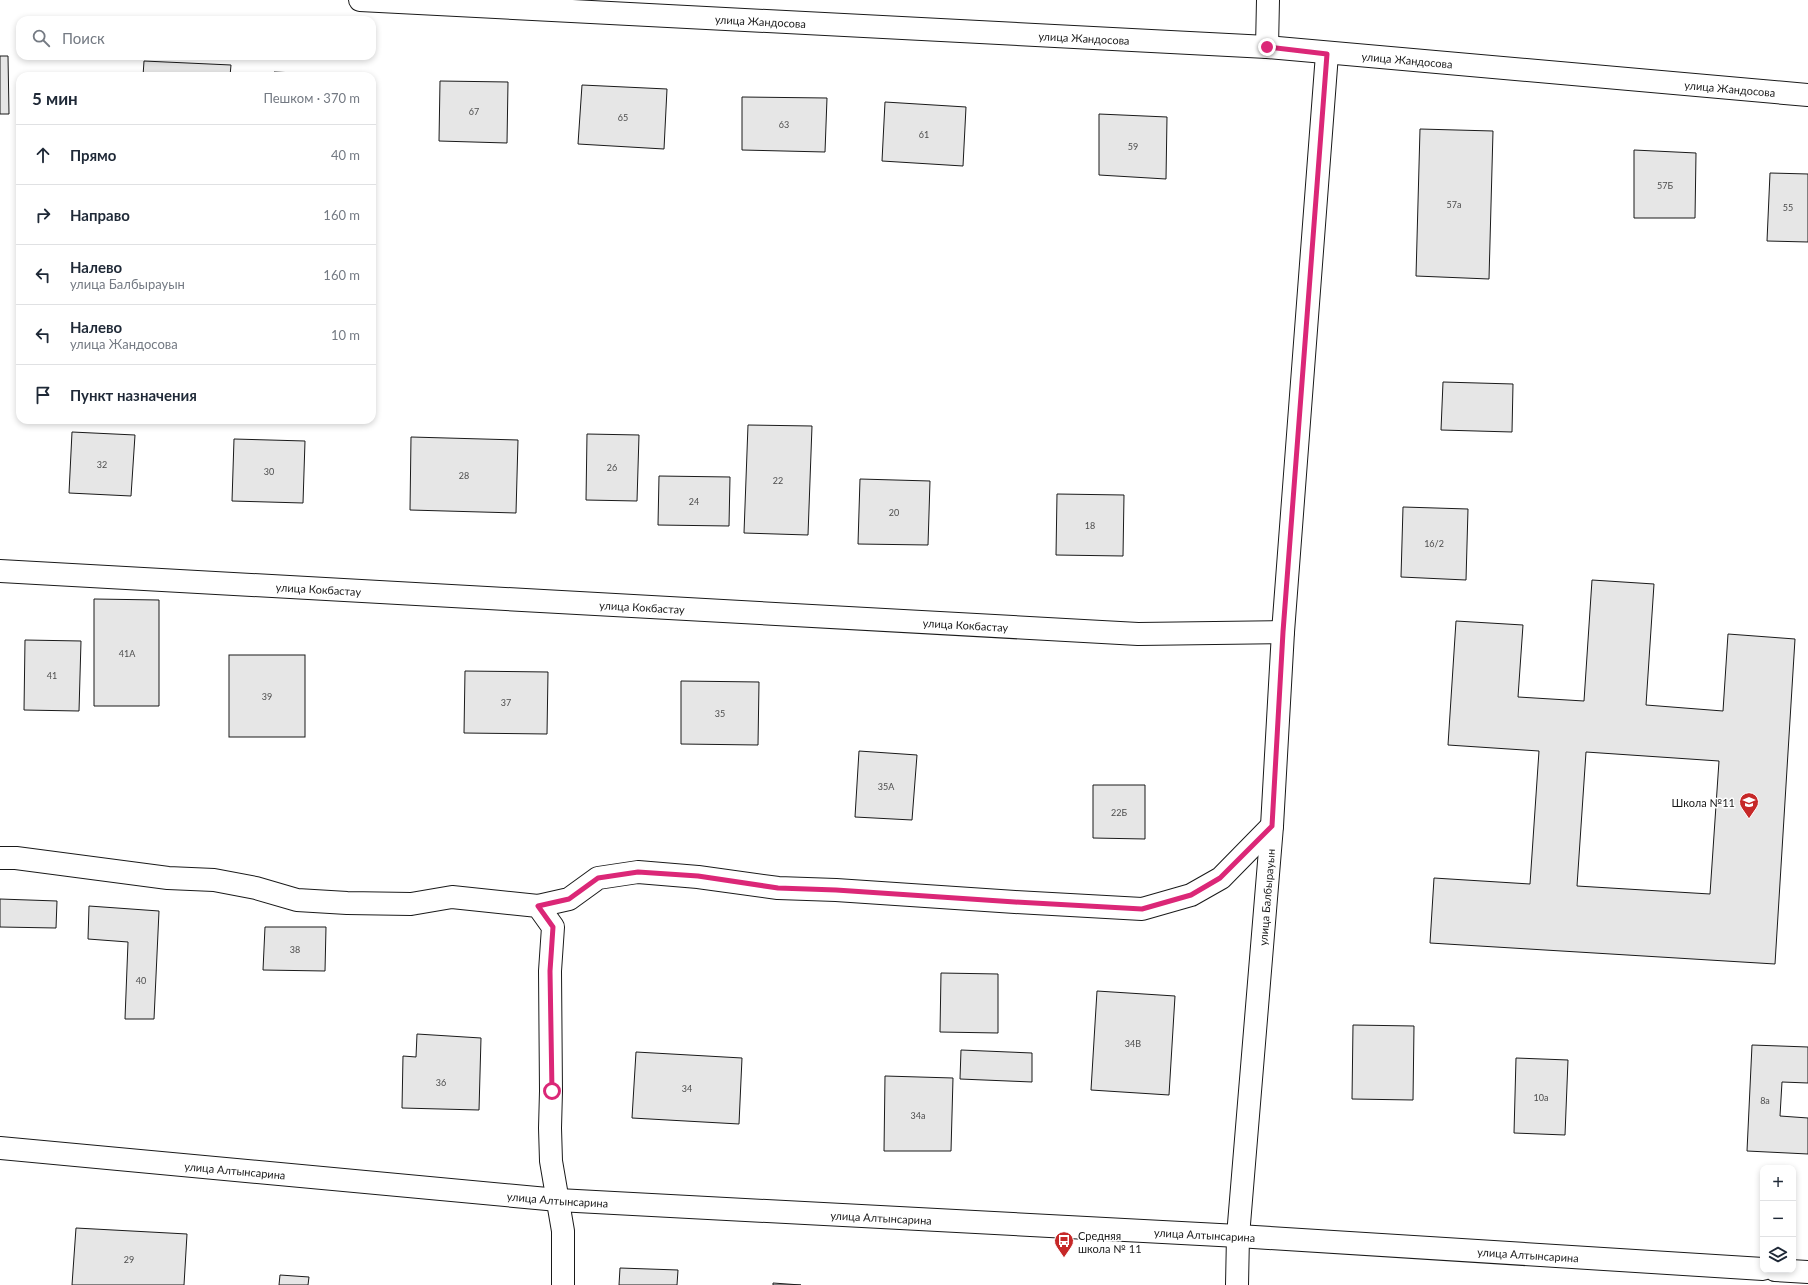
<!DOCTYPE html>
<html lang="ru">
<meta charset="utf-8">
<style>
:root{--surface:#fff;--page:#f6f6f7;--text:#1f2937;--muted:#747a83;--line:#e0e1e3}
body{margin:0;font-family:Lato,sans-serif;background:var(--page);color:var(--text)}
.controls{position:absolute;right:12px;bottom:12px;display:grid;overflow:hidden;border-radius:8px;box-shadow:0 2px 6px #0003}
.controls button{width:36px;height:36px;display:grid;place-items:center;padding:0;border:0;border-bottom:1px solid var(--line);background:var(--surface);color:var(--text);font:20px sans-serif}
.stop{position:absolute;width:12px;height:12px;margin:-9px;border:3px solid #db2777;border-radius:50%;background:#fff}
.stop.end{background:#db2777;border-color:#fff;box-shadow:0 1px 4px #0008}
.list{margin:0;padding:0;list-style:none}
h2{display:flex;justify-content:space-between;align-items:center;height:52px;margin:0;padding:0 16px;font-size:17px}
h2 small{font-size:13px;font-weight:400;color:var(--muted)}
.list li{display:grid;grid-template-columns:26px 1fr auto;gap:12px;align-items:center;box-sizing:border-box;height:60px;padding:0 16px;border-top:1px solid var(--line)}
.list b{display:block;font-size:15px;white-space:nowrap}
.list p{margin:0;font-size:13px;white-space:nowrap;color:var(--muted)}
.list em{font-size:13px;font-style:normal;color:var(--muted)}
.icon{flex:none;width:22px;height:22px;fill:none;stroke:currentColor;stroke-width:2;stroke-linecap:round;stroke-linejoin:round}
.map{position:relative;flex:none;width:1808px;height:1285px;overflow:hidden}
.search{position:absolute;background:var(--surface);box-shadow:0 2px 6px #0003;left:16px;top:16px;width:360px;height:44px;display:flex;align-items:center;gap:10px;box-sizing:border-box;padding:0 14px;border-radius:12px;color:var(--muted);font-size:15px}
.panel{position:absolute;background:var(--surface);box-shadow:0 2px 6px #0003;left:16px;top:72px;width:360px;height:352px;border-radius:12px}
.map>svg:first-child{display:block}
</style>
<div class="map">
<svg width="1808" height="1285" viewBox="0 0 1808 1285">
<rect width="100%" height="100%" fill="#fff"/>
<g fill="#e6e6e6" stroke="#1a1a1a" fill-rule="evenodd">
<polygon points="0,56 8,56 9,114 0,114"/>
<polygon points="144,61 231,65 230,76 143,76"/>
<polygon points="274,72 319,74 318,76 274,76"/>
<polygon points="440,81 508,82 507,143 439,141"/>
<polygon points="582,85 667,89 664,149 578,144"/>
<polygon points="742,97 827,98 825,152 742,150"/>
<polygon points="885,102 966,107 963,166 882,161"/>
<polygon points="1099,114 1167,117 1166,179 1099,175"/>
<polygon points="1420,129 1493,131 1489,279 1416,276"/>
<polygon points="1634,150 1696,153 1695,218 1634,218"/>
<polygon points="1770,173 1808,174 1808,242 1767,241"/>
<polygon points="1443,382 1513,384 1512,432 1441,430"/>
<polygon points="748,425 812,426 808,535 744,533"/>
<polygon points="72,432 135,435 131,496 69,493"/>
<polygon points="587,434 639,435 637,501 586,500"/>
<polygon points="411,437 518,440 516,513 410,510"/>
<polygon points="234,439 305,441 303,503 232,501"/>
<polygon points="659,476 730,477 729,526 658,525"/>
<polygon points="860,479 930,481 928,545 858,544"/>
<polygon points="1057,494 1124,495 1123,556 1056,555"/>
<polygon points="1403,507 1468,509 1466,580 1401,577"/>
<path d="M 1592,580 L 1654,584 L 1646,705 L 1723,711 L 1728,634 L 1795,639 L 1775,964 L 1430,943 L 1434,878 L 1530,884 L 1539,751 L 1448,745 L 1456,621 L 1523,625 L 1518,697 L 1584,701 ZM 1586,752 L 1719,761 L 1710,894 L 1577,886 Z"/>
<polygon points="94,599 159,600 159,706 94,706"/>
<polygon points="25,640 81,641 79,711 24,710"/>
<rect x="229" y="655" width="76" height="82"/>
<polygon points="465,671 548,672 547,734 464,733"/>
<polygon points="681,681 759,682 758,745 681,744"/>
<polygon points="859,751 917,755 912,820 855,817"/>
<polygon points="1093,785 1145,785 1145,839 1093,838"/>
<polygon points="0,899 57,901 56,928 0,927"/>
<polygon points="89,906 159,911 154,1019 125,1019 128,942 88,939"/>
<polygon points="265,927 326,927 325,971 263,970"/>
<polygon points="941,973 998,974 998,1033 940,1032"/>
<polygon points="1097,991 1175,996 1169,1095 1091,1090"/>
<polygon points="1353,1025 1414,1026 1413,1100 1352,1099"/>
<polygon points="417,1034 481,1038 479,1110 402,1108 403,1056 416,1057"/>
<polygon points="1752,1045 1808,1047 1808,1083 1782,1082 1780,1116 1808,1118 1808,1154 1747,1151"/>
<polygon points="961,1050 1032,1053 1032,1082 960,1079"/>
<polygon points="636,1052 742,1058 739,1124 632,1118"/>
<polygon points="1516,1058 1568,1060 1565,1135 1514,1133"/>
<polygon points="885,1076 953,1078 951,1151 884,1151"/>
<polygon points="76,1228 187,1234 184,1285 72,1285"/>
<polygon points="620,1268 678,1270 677,1285 619,1285"/>
<polygon points="280,1275 309,1277 308,1285 279,1285"/>
<polygon points="773,1283 801,1285 773,1285"/>
</g>
<g fill="none" stroke-linecap="round" stroke-linejoin="round">
<g stroke="#1a1a1a" stroke-width="24">
<g id="minor">
<path id="s1" d="M 360,0 L 1267,47 L 1808,95"/>
<polyline points="1267,47 1268,0"/>
<path id="s2" d="M 0,571 L 1138,634 L 1283,632"/>
<polyline points="0,858 16,858 168,878 214,880 256,888 297,900 347,903 411,904 452,897 538,906 553,927 550,971 551,1091 550,1128 551,1161 563,1231 563,1285"/>
<polyline points="538,906 569,899 598,878 638,872 698,877 778,888 836,890 1015,902 1142,909 1191,895 1221,878 1272,826"/>
<path id="s3" d="M 0,1148 L 558,1200 L 1238,1236 L 1763,1269"/>
<polyline points="1775,1270 1808,1272"/>
<path id="s4" d="M 1237,1285 L 1238,1236 L 1272,826 L 1283,632 L 1327,54"/>
</g>
</g>
<use href="#minor" stroke="#fff" stroke-width="22"/>
</g>
<g fill="none" stroke-linecap="round" stroke-linejoin="round">
<polyline stroke="#db2777" stroke-width="5" points="552,1091 550,971 553,927 538,906 569,899 598,878 638,872 698,876 778,888 836,890 1015,902 1142,909 1191,895 1220,878 1272,826 1283,632 1327,54 1267,47"/>
</g>
<defs>
<g id="school-pin" transform="scale(1)"><path d="M0 17L-7.5 6A9.5 9.5 0 1 1 7.5 6Z" fill="#c62828" stroke="#fff"/><path d="M0-5L7-2L0 1L-7-2ZM-4 1L0 2.5L4 1V4Q0 6-4 4Z" fill="#fff"/></g>
<g id="bus-pin" transform="scale(1)"><path d="M0 17L-7.5 6A9.5 9.5 0 1 1 7.5 6Z" fill="#c62828" stroke="#fff"/><path d="M-5-6H5V4H4V6H2V4H-2V6H-4V4H-5ZM-3.5-4V0h7V-4ZM-3.5 1.2v1.5H-2V1.2ZM2 1.2v1.5H3.5V1.2Z" fill="#fff"/></g>
</defs>
<g fill-rule="evenodd">
<use href="#school-pin" x="1749" y="802"/>
<use href="#bus-pin" x="1064" y="1241"/>
</g>
<g text-anchor="middle" dominant-baseline="central" stroke-width="3" stroke-linejoin="round" paint-order="stroke">
<g font-size="9" fill="#4d4d4d">
<text x="474" y="111">67</text>
<text x="623" y="117">65</text>
<text x="784" y="124">63</text>
<text x="924" y="134">61</text>
<text x="1133" y="146">59</text>
<text x="1665" y="185">57Б</text>
<text x="1454" y="204">57а</text>
<text x="1788" y="207">55</text>
<text x="102" y="464">32</text>
<text x="612" y="467">26</text>
<text x="269" y="471">30</text>
<text x="464" y="475">28</text>
<text x="778" y="480">22</text>
<text x="694" y="501">24</text>
<text x="894" y="512">20</text>
<text x="1090" y="525">18</text>
<text x="1434" y="543">16/2</text>
<text x="127" y="653">41А</text>
<text x="52" y="675">41</text>
<text x="267" y="696">39</text>
<text x="506" y="702">37</text>
<text x="720" y="713">35</text>
<text x="886" y="786">35А</text>
<text x="1119" y="812">22Б</text>
<text x="295" y="949">38</text>
<text x="141" y="980">40</text>
<text x="1133" y="1043">34В</text>
<text x="441" y="1082">36</text>
<text x="687" y="1088">34</text>
<text x="1541" y="1097">10а</text>
<text x="1765" y="1100">8а</text>
<text x="918" y="1115">34а</text>
<text x="129" y="1259">29</text>
</g>
<g font-size="11" fill="#1a1a1a" stroke="#fff">
<text stroke="none"><textPath href="#s1" startOffset="401">улица Жандосова</textPath></text>
<text stroke="none"><textPath href="#s1" startOffset="725">улица Жандосова</textPath></text>
<text stroke="none"><textPath href="#s1" startOffset="1049">улица Жандосова</textPath></text>
<text stroke="none"><textPath href="#s1" startOffset="1373">улица Жандосова</textPath></text>
<text stroke="none"><textPath href="#s2" startOffset="319">улица Кокбастау</textPath></text>
<text stroke="none"><textPath href="#s2" startOffset="643">улица Кокбастау</textPath></text>
<text stroke="none"><textPath href="#s2" startOffset="967">улица Кокбастау</textPath></text>
<text stroke="none"><textPath href="#s4" startOffset="389">улица Балбырауын</textPath></text>
<text stroke="none"><textPath href="#s3" startOffset="236">улица Алтынсарина</textPath></text>
<text stroke="none"><textPath href="#s3" startOffset="560">улица Алтынсарина</textPath></text>
<text stroke="none"><textPath href="#s3" startOffset="884">улица Алтынсарина</textPath></text>
<text stroke="none"><textPath href="#s3" startOffset="1208">улица Алтынсарина</textPath></text>
<text stroke="none"><textPath href="#s3" startOffset="1532">улица Алтынсарина</textPath></text>
</g>
<g font-size="11" fill="#1a1a1a" stroke="#fff" text-anchor="end">
<text x="1735" y="802">Школа №11</text>
<text x="1078" y="1235" text-anchor="start">Средняя<tspan x="1078" dy="13">школа № 11</tspan></text>
</g>
</g>
</svg>
<div class="controls">
<button>+</button>
<button>−</button>
<button><svg class="icon" aria-label="layers" viewBox="0 0 24 24"><path d="M12 4l9 5-9 5-9-5zM3 14l9 5 9-5"/></svg></button>
</div>
<div class="stop" style="left:552px;top:1091px"></div>
<div class="stop end" style="left:1267px;top:47px"></div>
<div class="search"><svg class="icon" aria-label="search" viewBox="0 0 24 24"><circle cx="10" cy="10" r="6"/><path d="M15 15l6 6"/></svg>Поиск</div>
<section class="panel">
<h2>5 мин<small>Пешком · 370 m</small></h2>
<ul class="list">
<li><svg class="icon" aria-label="ahead" viewBox="0 0 24 24"><path d="M12 20V5M6 11l6-6 6 6"/></svg><div><b>Прямо</b></div><em>40 m</em></li>
<li><svg class="icon" aria-label="right" viewBox="0 0 24 24"><path d="M7 20v-9h11M14 6l5 5-5 5"/></svg><div><b>Направо</b></div><em>160 m</em></li>
<li><svg class="icon" aria-label="left" viewBox="0 0 24 24"><path d="M17 20v-9H6M10 6l-5 5 5 5"/></svg><div><b>Налево</b><p>улица Балбырауын</p></div><em>160 m</em></li>
<li><svg class="icon" aria-label="left" viewBox="0 0 24 24"><path d="M17 20v-9H6M10 6l-5 5 5 5"/></svg><div><b>Налево</b><p>улица Жандосова</p></div><em>10 m</em></li>
<li><svg class="icon" aria-label="arrive" viewBox="0 0 24 24"><path d="M6 21V4h12l-3 4 3 4H6"/></svg><div><b>Пункт назначения</b></div></li>
</ul>
</section>
</div>
